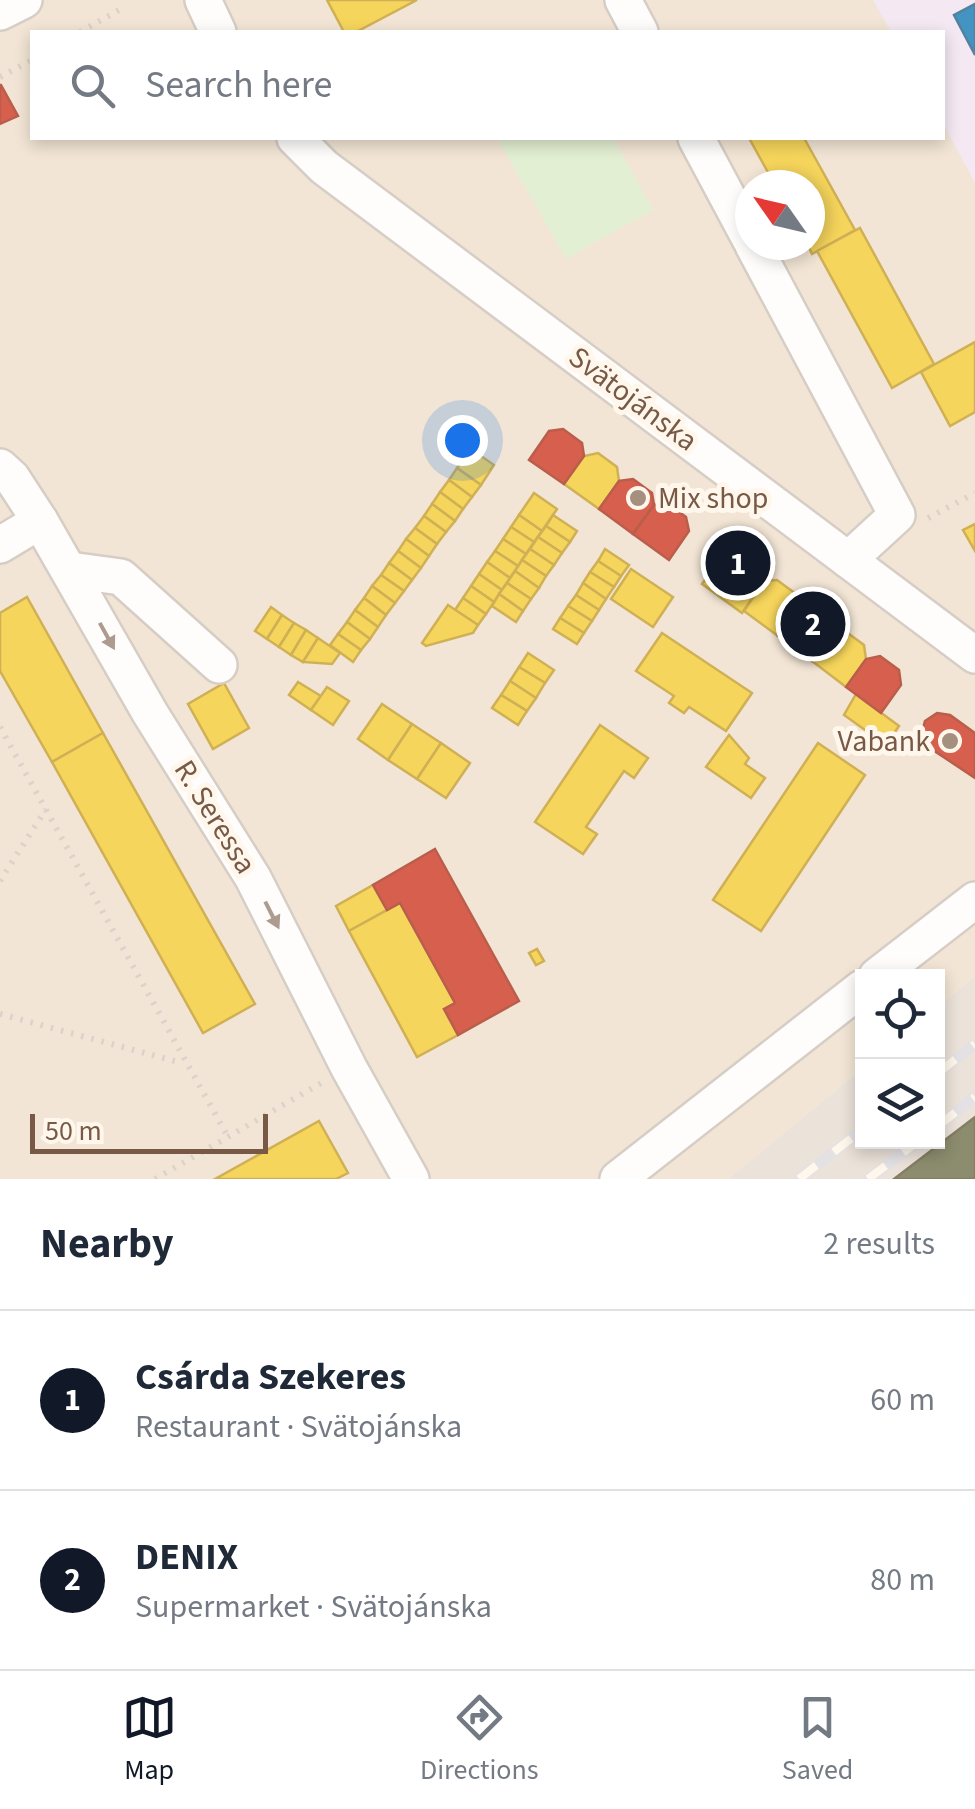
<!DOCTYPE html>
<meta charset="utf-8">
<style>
:root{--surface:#fff;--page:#f6f6f7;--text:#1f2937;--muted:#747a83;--line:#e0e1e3;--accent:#111827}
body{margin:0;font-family:"Source Sans 3",sans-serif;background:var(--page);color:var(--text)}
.controls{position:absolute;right:30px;bottom:30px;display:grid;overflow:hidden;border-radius:0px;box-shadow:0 5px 15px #0003}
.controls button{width:90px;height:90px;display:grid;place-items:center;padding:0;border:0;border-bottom:2px solid var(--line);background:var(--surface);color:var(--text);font:50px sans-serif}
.compass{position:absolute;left:735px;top:170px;width:90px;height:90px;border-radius:50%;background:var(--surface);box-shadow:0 5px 15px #0003;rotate:304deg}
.scale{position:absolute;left:30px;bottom:25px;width:238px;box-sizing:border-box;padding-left:10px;border:5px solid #785946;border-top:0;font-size:28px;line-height:35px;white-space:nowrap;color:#785946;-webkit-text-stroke:8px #fff7eb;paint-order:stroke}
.you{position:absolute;left:462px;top:440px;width:35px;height:35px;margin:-25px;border:8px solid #fff;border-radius:50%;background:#1a73e8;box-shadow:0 0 0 15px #1a73e833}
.badge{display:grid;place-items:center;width:65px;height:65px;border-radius:50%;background:var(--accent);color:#fff;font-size:32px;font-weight:700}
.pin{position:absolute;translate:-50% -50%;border:5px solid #fff;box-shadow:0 2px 10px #0006}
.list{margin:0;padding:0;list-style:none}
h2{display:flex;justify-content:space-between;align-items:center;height:130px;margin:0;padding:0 40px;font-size:42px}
h2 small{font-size:32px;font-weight:400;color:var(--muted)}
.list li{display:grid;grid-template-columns:65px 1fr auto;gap:30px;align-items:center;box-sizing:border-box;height:180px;padding:0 40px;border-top:2px solid var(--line)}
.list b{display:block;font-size:38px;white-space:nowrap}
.list p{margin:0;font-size:32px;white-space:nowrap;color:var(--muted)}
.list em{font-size:32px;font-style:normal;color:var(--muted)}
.icon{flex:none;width:55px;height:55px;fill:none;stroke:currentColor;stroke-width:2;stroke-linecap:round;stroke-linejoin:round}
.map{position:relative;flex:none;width:975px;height:1179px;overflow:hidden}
.search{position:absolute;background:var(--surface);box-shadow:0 5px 15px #0003;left:30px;right:30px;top:30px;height:110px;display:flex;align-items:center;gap:25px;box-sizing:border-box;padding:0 35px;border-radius:0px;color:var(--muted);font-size:38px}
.sheet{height:490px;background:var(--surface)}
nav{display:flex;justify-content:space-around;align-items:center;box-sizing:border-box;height:140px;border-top:2px solid var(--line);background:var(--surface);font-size:28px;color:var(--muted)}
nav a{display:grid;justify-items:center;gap:5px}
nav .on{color:var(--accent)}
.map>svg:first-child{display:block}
</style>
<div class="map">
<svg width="975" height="1179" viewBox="0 0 975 1179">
<rect width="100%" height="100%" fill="#f8f2e8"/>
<path fill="#f2e5d5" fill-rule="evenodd" d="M 0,0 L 975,0 L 975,976 L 938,1007 L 938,976 L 862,976 L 862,1069 L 728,1179 L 0,1179 ZM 32,32 L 942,32 L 942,138 L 32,138 ZM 750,185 L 810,185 L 810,245 L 750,245 Z"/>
<polygon fill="#ebe2d9" points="975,976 975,1179 728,1179 862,1069 862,1142 938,1142 938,1007"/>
<polygon fill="#f4e8f2" points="873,0 975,0 975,183 943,124 942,32 891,32"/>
<polygon fill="#e3efd2" points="497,138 613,138 653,210 566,259"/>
<g fill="#f6d55c" stroke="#d0b055" stroke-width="2.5">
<polygon points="327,0 417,0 356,32 344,32"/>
<polygon points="749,138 804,138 855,230 812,254 808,245 810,185 775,185"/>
<polygon points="860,228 934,364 892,388 817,251"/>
<polygon points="975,342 975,412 950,426 921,372"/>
<polygon points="471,449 494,465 481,485 457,468"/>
<polygon points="598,453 617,467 619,481 599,509 564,484 584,456"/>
<polygon points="457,468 481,485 472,497 449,480"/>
<polygon points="449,480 472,497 463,509 440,492"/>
<polygon points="440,492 463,509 455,521 432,504"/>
<polygon points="534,493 557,509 542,531 519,515"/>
<polygon points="432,504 455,521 446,532 424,516"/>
<polygon points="519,515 542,531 534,542 511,527"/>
<polygon points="553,515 577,531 570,542 546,526"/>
<polygon points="424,516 446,532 437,544 415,528"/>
<polygon points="975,524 975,551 963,530"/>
<polygon points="546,526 570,542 562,553 538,537"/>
<polygon points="511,527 534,542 526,554 503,539"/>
<polygon points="415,528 437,544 429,556 406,539"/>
<polygon points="538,537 562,553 554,565 530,549"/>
<polygon points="406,539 429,556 421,568 398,551"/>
<polygon points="503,539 526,554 518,566 495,551"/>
<polygon points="530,549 554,565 546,576 522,560"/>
<polygon points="605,549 629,565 621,576 598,561"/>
<polygon points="398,551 421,568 412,580 389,563"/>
<polygon points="495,551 518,566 510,578 487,562"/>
<polygon points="744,555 763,568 764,581 742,613 702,584 719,561 724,563 729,556"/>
<polygon points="522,560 546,576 539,588 515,571"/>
<polygon points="598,561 621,576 614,587 590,572"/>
<polygon points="487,562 510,578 502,590 479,574"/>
<polygon points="389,563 412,580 404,591 381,575"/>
<polygon points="631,569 673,597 653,627 611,599"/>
<polygon points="515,571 539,588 531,599 507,583"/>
<polygon points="590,572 614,587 606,599 583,583"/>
<polygon points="479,574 502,590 494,602 471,586"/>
<polygon points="381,575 404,591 395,603 372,586"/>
<polygon points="777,580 796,594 798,607 778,636 744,611 764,581"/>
<polygon points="507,583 531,599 523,611 499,594"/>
<polygon points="583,583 606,599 599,610 576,595"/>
<polygon points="372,586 395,603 386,615 364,598"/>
<polygon points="471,586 494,602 486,614 463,598"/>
<polygon points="499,594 523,611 516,622 492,606"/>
<polygon points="576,595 599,610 592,621 568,606"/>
<polygon points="27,597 103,733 52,762 0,671 0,613"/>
<polygon points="364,598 386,615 378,627 355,610"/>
<polygon points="463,598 486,614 478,625 455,610"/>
<polygon points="448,605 478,625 473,633 426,646 422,643"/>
<polygon points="568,606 592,621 584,633 560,618"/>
<polygon points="271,607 282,615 267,639 255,631"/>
<polygon points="355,610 378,627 370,639 347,622"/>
<polygon points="282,615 294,623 279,647 267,639"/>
<polygon points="560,618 584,633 577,644 553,629"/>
<polygon points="347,622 370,639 361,650 338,634"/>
<polygon points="294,623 306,630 291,655 279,647"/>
<polygon points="306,630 318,638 303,662 291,655"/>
<polygon points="845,631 864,645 866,659 846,687 812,661 832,633"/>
<polygon points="662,633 752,693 726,731 689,707 684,713 669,703 674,696 636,671"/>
<polygon points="338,634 361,650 353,662 330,645"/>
<polygon points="318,638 340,653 332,664 303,662"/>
<polygon points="528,653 554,670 545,683 519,667"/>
<polygon points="519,667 545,683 536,698 510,681"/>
<polygon points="510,681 536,698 527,711 501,695"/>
<polygon points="298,682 321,696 311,710 289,695"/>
<polygon points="224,683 249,728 213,749 188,704"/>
<polygon points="327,687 349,701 333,725 311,710"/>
<polygon points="856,694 899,726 886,745 844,715"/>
<polygon points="501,695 527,711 518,725 492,708"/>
<polygon points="382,704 412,724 388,760 358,739"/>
<polygon points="412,724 441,743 417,779 388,760"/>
<polygon points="600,725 648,758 634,778 624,771 586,827 597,834 583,854 535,822"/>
<polygon points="103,733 255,1004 203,1033 52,762"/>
<polygon points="729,735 749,758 745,764 765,778 751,798 706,767"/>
<polygon points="441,743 470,763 446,798 417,779"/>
<polygon points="818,743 865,775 761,931 713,900"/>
<polygon points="373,885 387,910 349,931 336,906"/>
<polygon points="400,903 455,1003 444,1009 458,1035 417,1057 349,931"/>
<polygon points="537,949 544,961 536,965 529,953"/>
<polygon points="319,1121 348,1173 336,1179 215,1179"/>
</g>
<g fill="#d6604d" stroke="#ba5e4b" stroke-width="2.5">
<polygon points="1,85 18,116 0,124 0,85"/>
<polygon points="563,429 582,443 584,456 564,484 529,460 549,431"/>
<polygon points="633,479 652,493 654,505 633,534 599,509 619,481"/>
<polygon points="667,503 686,517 689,531 669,560 633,534 654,505"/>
<polygon points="811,605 830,619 832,633 812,661 778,636 798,607"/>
<polygon points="880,656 899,670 901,685 881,713 846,687 866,659"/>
<polygon points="937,713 950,715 975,733 975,778 927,746 921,736 925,721"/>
<polygon points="435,849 519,1001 458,1035 444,1009 455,1003 400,903 387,910 373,885"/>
</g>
<polygon fill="#4393c3" stroke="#53829e" stroke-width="2.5" points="975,4 975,55 954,15"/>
<polygon fill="#8c8c6e" stroke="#867d62" stroke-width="2.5" points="975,1117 975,1179 894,1179"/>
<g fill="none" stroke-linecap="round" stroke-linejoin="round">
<g stroke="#d6cec5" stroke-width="40">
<g id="minor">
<polyline points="203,0 218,32"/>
<polyline points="623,0 640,32"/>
<polyline points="0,12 24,0"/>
<polyline points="295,138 324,167 975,655"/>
<polyline points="696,138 750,239"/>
<polyline points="753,245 897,515 848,560"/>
<polyline points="0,467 12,478 40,521 150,713 253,878 349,1068 411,1179"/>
<polyline points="0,545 40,521"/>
<polyline points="70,570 121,577 219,665"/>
<polyline points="877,976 975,900"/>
<polyline points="618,1179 862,988"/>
</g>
</g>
<g stroke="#dbd2cb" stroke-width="6" stroke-dasharray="2.5 8" stroke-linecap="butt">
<polyline points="80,32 121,9"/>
<polyline points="0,77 32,60"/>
<polyline points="928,518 975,493"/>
<polyline points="0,727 228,1137"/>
<polyline points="0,881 46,809"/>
<polyline points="0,1014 182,1063"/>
<polyline points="155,1179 323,1082"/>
</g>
<use href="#minor" stroke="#fefdfc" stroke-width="35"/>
<g stroke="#e4e1e5" stroke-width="11">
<g id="rail">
<polyline points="938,1073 975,1044"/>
<polyline points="938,1126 975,1097"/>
<polyline points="799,1179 862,1130"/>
<polyline points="868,1179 917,1142"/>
</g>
</g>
<use href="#rail" stroke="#fff7eb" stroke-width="8" stroke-dasharray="22" stroke-linecap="butt"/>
</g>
<defs><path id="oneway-solid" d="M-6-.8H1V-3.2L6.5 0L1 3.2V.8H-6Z" transform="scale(2.5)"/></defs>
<g fill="#ae9b8f">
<use href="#oneway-solid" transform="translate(107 636) rotate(61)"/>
<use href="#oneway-solid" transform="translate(272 915) rotate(63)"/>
</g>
<g fill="#a58f7f" stroke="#fff7eb" stroke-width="4">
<circle cx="638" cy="498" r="10"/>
<circle cx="950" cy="741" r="10"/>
</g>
<g text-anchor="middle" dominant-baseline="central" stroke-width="10" stroke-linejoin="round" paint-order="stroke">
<g font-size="30" fill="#785946" stroke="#fff7eb">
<text transform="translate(633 399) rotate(37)">Svätojánska</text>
<text transform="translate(215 817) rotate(58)">R. Seressa</text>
</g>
<g font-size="30" fill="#785946" stroke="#fff7eb" text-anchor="start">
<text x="658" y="498">Mix shop</text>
<text x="930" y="741" text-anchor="end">Vabank</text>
</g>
</g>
</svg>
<div class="controls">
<button><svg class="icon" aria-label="locate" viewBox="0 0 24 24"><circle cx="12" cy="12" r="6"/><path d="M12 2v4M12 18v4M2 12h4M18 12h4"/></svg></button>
<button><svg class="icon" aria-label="layers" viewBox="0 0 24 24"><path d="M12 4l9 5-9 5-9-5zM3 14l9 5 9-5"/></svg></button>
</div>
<svg class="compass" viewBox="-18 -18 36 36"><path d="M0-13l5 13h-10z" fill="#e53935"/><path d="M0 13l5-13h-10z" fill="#747a83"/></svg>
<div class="scale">50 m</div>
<div class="you"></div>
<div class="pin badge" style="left:738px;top:563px">1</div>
<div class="pin badge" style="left:813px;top:624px">2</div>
<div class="search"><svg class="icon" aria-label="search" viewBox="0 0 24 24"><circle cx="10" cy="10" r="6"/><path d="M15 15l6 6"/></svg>Search here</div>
</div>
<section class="sheet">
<h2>Nearby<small>2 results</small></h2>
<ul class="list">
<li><span class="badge">1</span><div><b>Csárda Szekeres</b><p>Restaurant · Svätojánska</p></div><em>60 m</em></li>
<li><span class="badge">2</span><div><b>DENIX</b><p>Supermarket · Svätojánska</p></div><em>80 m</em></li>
</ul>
</section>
<nav>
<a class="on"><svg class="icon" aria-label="map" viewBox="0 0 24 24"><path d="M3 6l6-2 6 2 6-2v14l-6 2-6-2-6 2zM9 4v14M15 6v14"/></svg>Map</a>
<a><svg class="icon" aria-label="directions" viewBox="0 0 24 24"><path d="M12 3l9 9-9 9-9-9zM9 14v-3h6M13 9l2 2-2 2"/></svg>Directions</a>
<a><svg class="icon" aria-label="saved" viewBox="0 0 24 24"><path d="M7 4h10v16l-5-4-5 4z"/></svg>Saved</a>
</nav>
